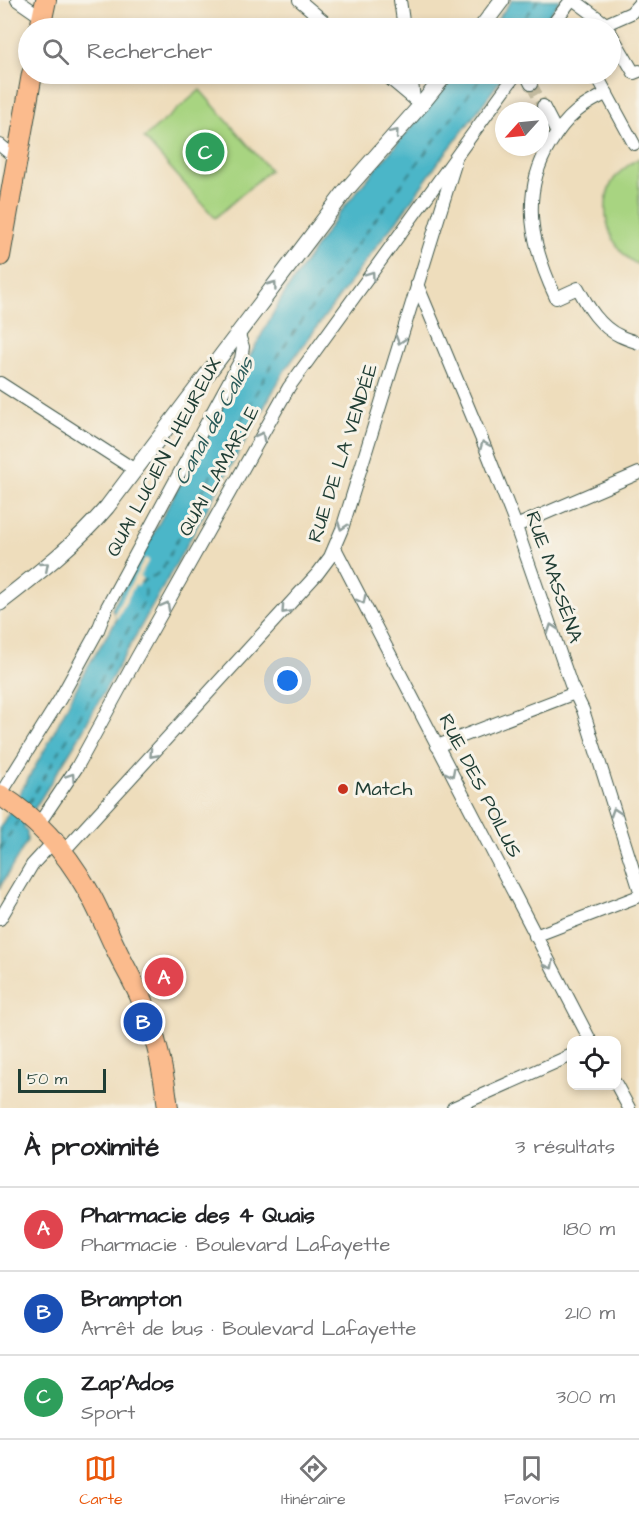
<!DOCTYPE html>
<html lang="fr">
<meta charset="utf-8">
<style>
:root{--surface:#fff;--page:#f6f6f6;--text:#202124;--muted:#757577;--line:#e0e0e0;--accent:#ea580c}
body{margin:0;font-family:"Architects Daughter",sans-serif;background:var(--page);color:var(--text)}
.controls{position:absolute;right:18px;bottom:18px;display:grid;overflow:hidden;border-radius:12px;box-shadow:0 3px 9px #0003}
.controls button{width:54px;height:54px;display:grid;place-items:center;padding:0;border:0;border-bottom:2px solid var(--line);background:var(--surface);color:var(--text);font:30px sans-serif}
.compass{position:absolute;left:495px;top:102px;width:54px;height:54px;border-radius:50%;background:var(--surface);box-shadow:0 3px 9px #0003;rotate:243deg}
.scale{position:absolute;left:18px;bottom:15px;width:88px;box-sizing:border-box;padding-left:6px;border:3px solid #1f3d34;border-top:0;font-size:16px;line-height:21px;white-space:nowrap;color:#1f3d34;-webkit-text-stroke:4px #f7f3e8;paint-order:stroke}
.you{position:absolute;left:288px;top:681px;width:21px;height:21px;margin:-15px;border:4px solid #fff;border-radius:50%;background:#1a73e8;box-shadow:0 0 0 9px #1a73e833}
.badge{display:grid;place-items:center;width:39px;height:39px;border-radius:50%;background:var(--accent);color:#fff;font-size:20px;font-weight:700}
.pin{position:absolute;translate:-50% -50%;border:3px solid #fff;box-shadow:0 2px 6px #0006}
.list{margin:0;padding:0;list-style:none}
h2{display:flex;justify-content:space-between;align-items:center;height:78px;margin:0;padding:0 24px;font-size:26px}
h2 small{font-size:20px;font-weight:400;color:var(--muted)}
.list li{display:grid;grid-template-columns:39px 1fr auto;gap:18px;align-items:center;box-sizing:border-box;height:84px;padding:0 24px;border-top:2px solid var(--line)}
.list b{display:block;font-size:22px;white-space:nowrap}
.list p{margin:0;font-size:20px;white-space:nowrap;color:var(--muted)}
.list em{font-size:20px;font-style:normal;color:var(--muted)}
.icon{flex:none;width:33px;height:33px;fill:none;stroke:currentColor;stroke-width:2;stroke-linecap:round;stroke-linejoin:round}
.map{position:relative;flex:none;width:639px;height:1108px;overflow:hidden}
.search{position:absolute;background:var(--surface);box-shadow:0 3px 9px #0003;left:18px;right:18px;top:18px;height:66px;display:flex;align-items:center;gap:15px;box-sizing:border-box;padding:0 21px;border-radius:33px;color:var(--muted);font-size:22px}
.sheet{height:330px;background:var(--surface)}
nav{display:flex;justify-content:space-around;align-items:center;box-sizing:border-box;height:84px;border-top:2px solid var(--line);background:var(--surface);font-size:16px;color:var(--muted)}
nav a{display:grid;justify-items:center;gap:3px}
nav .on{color:var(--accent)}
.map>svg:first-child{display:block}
</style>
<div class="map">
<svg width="639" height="1108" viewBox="0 0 639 1108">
<rect width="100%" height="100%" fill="#f7f3e8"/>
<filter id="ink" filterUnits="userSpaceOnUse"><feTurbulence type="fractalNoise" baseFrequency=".0167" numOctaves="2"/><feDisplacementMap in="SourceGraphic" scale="12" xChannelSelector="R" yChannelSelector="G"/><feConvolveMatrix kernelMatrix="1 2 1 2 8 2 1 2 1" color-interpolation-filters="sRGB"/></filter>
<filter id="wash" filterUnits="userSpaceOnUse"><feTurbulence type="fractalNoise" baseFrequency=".008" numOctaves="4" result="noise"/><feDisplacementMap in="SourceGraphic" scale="24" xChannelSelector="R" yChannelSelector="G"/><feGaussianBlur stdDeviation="1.35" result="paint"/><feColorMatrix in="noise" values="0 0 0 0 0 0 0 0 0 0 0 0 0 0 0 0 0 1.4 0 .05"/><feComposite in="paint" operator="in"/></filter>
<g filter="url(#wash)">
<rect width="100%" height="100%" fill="#eeddbc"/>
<g fill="#a8d481" stroke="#64885a" stroke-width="1.5">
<polygon points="200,90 270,170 215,218 144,138"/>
<path d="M 639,158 L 639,265 C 609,252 596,207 614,179 C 620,170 630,164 639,158 Z"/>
</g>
<g fill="#4bb6c8" stroke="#357a7e" stroke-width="1.5">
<polygon points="512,0 560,0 539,28 491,28"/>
<path d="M 457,74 L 505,74 L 453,144 L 440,160 L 396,222 L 385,235 L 285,370 L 90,717 L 78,739 L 23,827 L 27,831 L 27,841 L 0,887 L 0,828 L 49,742 L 85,671 L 117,619 L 112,609 L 281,299 C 300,271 318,242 338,215 C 376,166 418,121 457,74 Z"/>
</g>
<polygon fill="#eeddbc" points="145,558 149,560 140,576 143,578 138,586 135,585 117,619 114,614"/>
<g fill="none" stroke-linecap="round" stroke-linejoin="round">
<g stroke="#2a5b59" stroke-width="1.5" stroke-dasharray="8 6" stroke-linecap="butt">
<polyline points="517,28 538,0"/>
<path d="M 28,804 L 74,727 L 144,601 C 146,593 147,588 141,582 L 156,575 L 163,568 L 203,490 L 273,362 L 346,259 L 484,74"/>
<polyline points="0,850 18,821"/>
</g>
</g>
</g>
<g filter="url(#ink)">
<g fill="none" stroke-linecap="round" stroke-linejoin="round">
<polyline stroke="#c5bda1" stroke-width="12" stroke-dasharray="12 6" stroke-linecap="butt" points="531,84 543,106"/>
<g stroke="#3e5548" stroke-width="14">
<g id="minor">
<polyline points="17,0 43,18"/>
<polyline points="299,0 332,28"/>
<polyline points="400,0 404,28"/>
<polyline points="574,0 606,24 631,13 639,4"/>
<polyline points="550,28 571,0"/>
<polyline points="610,32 634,73 639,71"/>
<polyline points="384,74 421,105"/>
<polyline points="411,74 414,99"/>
<polyline points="526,74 531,84"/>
<polyline points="596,74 634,144"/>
<path d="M 607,93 C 596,99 585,104 576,112 C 565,121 557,132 550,144 C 519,196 532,247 556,298 L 578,288 C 588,307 600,327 620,336 C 626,339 633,341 639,343"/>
<polyline points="543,106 557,133"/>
<polyline points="0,145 17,159"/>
<polyline points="417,284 485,447 513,518 571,685 583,710 639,888"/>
<polyline points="0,383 135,470"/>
<polyline points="516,526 639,473"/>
<polyline points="335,548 590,1040"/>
<polyline points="437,746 575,693"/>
<polyline points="0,795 60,699 98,630 107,607 241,359 243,347 238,332"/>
<polyline points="38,825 77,767 136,659 289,387 516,74"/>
<polyline points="62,853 318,573 330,557 342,529 455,164"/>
<polyline points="0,919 32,865 57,838"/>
<polyline points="535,936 639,896"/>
<polyline points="616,1084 629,1108"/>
<polyline points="453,1108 572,1055"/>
</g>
</g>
<g stroke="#3e5548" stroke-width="17">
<g id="tertiary">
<polyline points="481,28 502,0"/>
<path d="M 0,603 C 37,574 76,544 107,507 L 347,189 L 421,105 L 446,74"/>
</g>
</g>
<g stroke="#3e5548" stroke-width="22">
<g id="primary">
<polyline points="40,28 46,0"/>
<polyline points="0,256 32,74"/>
<path d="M 0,795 C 36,818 66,852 87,889 C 99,909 107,931 117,951 C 125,968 135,984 142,1001 C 156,1036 164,1071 168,1108"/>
</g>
</g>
<use href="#minor" stroke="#fff" stroke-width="12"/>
<use href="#tertiary" stroke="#fff" stroke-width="15"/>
<use href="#primary" stroke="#fbbb8d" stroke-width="20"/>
</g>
<defs><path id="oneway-chevron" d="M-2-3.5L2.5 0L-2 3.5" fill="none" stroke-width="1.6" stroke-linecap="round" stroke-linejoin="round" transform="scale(1.5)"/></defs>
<g stroke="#8f9e9a">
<use href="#oneway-chevron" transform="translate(395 133) rotate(-49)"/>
<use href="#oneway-chevron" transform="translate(371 275) rotate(-54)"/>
<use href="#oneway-chevron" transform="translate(273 285) rotate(-53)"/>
<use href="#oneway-chevron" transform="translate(400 340) rotate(107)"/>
<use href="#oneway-chevron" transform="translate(261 436) rotate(-61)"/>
<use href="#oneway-chevron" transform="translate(484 445) rotate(-112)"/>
<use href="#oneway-chevron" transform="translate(342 526) rotate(108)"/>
<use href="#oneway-chevron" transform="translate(45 566) rotate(-41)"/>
<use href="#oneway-chevron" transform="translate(362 600) rotate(63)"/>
<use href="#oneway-chevron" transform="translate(166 606) rotate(-61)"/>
<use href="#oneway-chevron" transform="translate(285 610) rotate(132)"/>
<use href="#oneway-chevron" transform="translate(552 628) rotate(-109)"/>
<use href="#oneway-chevron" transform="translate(153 754) rotate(132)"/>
<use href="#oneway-chevron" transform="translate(451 773) rotate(63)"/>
<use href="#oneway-chevron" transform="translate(71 777) rotate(-56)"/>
<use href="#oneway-chevron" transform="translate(615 812) rotate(-108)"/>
<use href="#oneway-chevron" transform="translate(550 965) rotate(62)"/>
</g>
</g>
<circle fill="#c8321e" stroke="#f7f3e8" stroke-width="2" cx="343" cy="789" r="6"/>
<g text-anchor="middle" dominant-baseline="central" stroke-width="6" stroke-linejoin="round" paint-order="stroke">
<g font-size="20" fill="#1f3d34" stroke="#f7f3e8">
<text transform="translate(343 453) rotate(-72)">RUE DE LA VENDÉE</text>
<text transform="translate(164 457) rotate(-62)">QUAI LUCIEN LHEUREUX</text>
<text transform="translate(219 471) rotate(-61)">QUAI LAMARLE</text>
<text transform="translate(554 577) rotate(71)">RUE MASSÉNA</text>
<text transform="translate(480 786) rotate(63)">RUE DES POILUS</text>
</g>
<g font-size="20" fill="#1f3d34" stroke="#f7f3e8" text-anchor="start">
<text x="355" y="789">Match</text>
</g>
<g font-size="21" font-style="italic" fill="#2a5b59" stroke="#f7f3e8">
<text transform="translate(214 421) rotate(-61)">Canal de Calais</text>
</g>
</g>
</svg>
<div class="controls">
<button><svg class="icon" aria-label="locate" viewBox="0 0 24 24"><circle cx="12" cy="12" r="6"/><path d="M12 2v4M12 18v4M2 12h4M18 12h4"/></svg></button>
</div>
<svg class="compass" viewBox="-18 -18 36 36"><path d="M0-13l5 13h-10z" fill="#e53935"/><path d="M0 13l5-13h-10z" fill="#757577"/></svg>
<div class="scale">50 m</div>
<div class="you"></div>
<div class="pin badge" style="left:164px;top:977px;background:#e0444e">A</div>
<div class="pin badge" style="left:143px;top:1022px;background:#1a4fb4">B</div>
<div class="pin badge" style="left:205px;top:152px;background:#2e9e5b">C</div>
<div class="search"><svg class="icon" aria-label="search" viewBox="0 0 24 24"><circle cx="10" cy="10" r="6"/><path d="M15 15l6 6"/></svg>Rechercher</div>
</div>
<section class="sheet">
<h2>À proximité<small>3 résultats</small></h2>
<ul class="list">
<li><span class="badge" style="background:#e0444e">A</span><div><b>Pharmacie des 4 Quais</b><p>Pharmacie · Boulevard Lafayette</p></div><em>180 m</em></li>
<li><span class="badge" style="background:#1a4fb4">B</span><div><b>Brampton</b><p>Arrêt de bus · Boulevard Lafayette</p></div><em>210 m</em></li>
<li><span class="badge" style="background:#2e9e5b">C</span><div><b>Zap'Ados</b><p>Sport</p></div><em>300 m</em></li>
</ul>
</section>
<nav>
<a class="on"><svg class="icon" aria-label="map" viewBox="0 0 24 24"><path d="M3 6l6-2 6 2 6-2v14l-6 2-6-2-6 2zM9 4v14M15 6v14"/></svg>Carte</a>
<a><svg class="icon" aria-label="directions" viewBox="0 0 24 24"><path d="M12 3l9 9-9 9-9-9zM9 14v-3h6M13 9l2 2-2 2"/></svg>Itinéraire</a>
<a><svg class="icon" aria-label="saved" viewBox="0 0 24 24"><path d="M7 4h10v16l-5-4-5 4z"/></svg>Favoris</a>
</nav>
